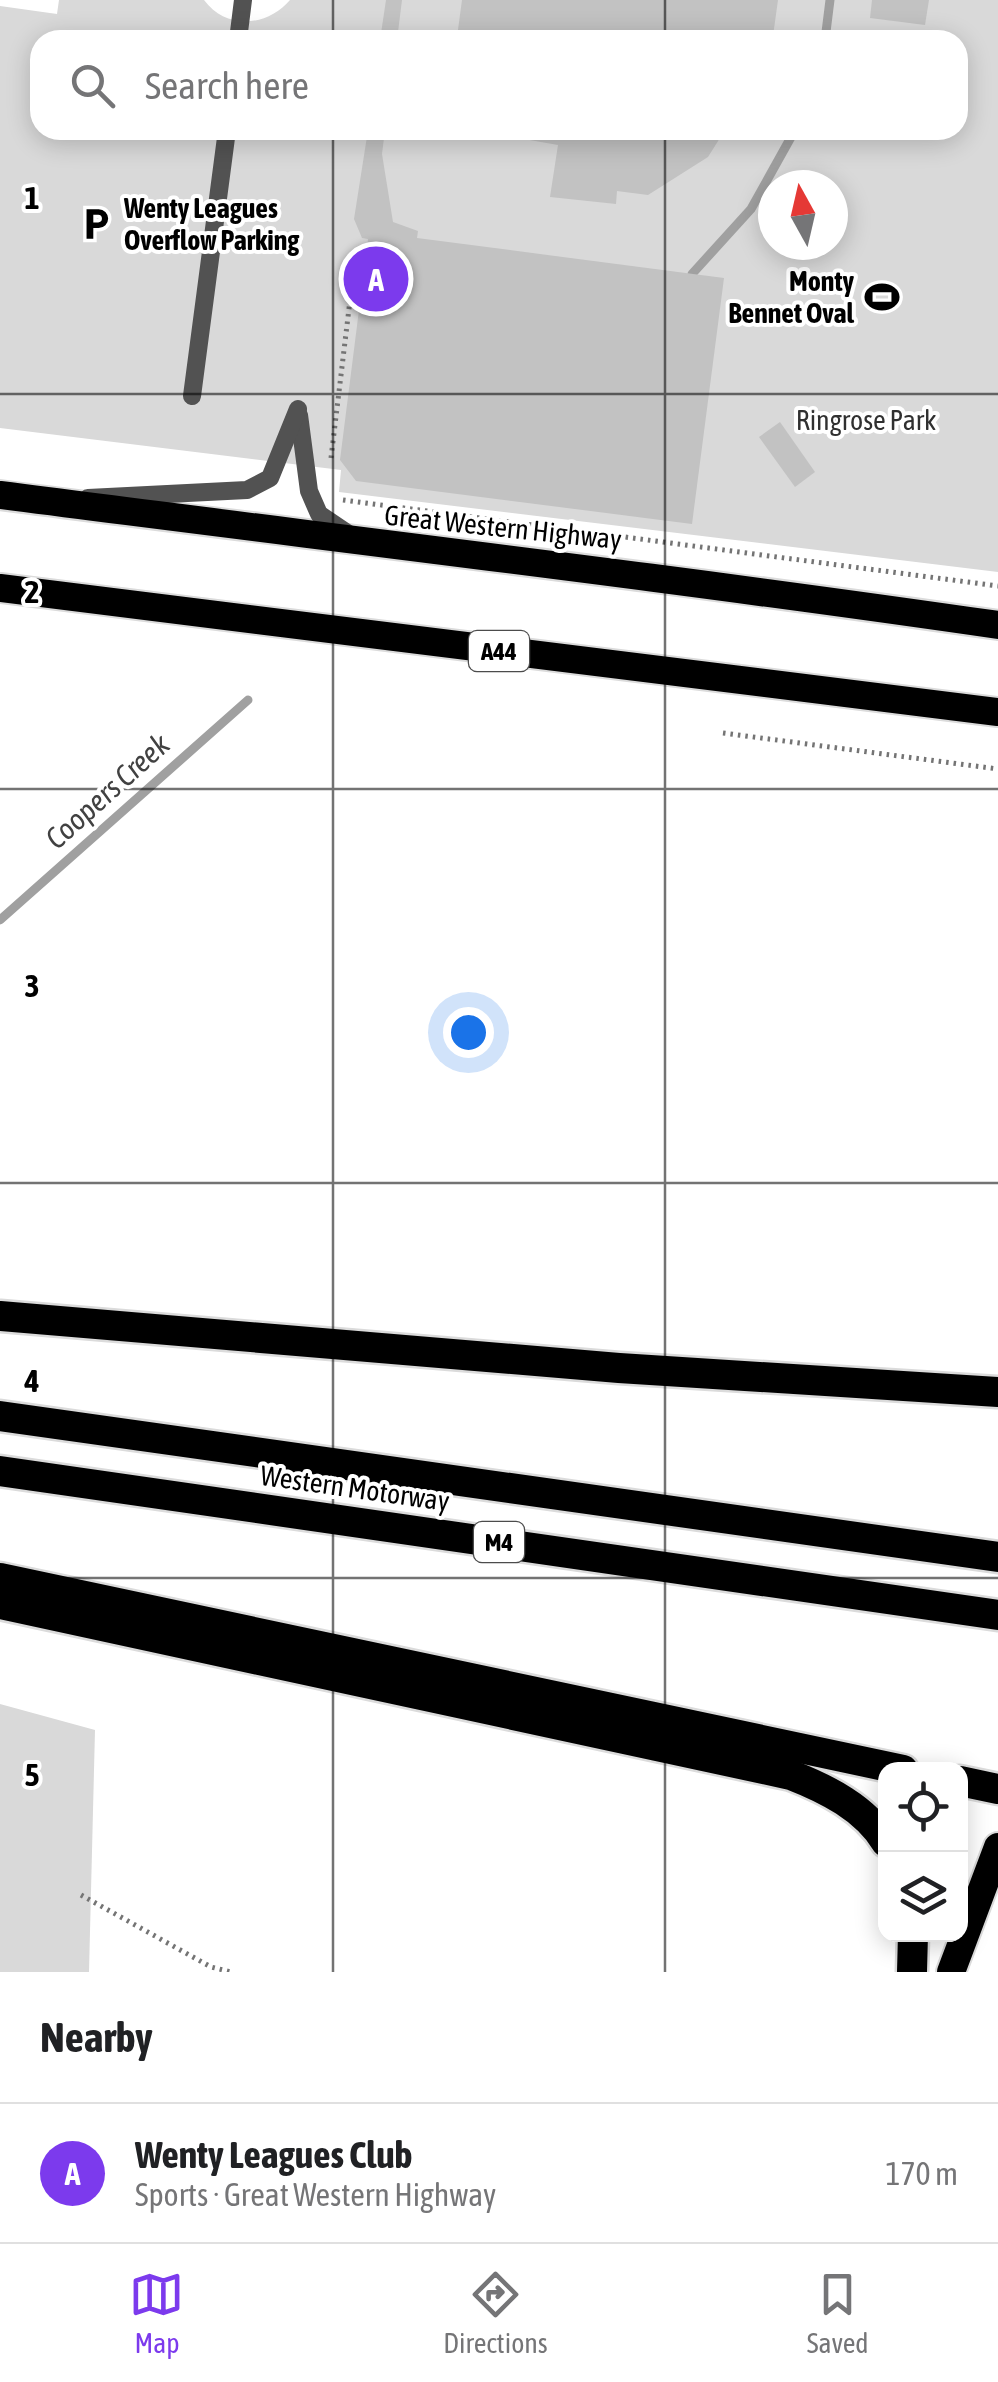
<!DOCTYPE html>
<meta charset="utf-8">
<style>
:root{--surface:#fff;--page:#f6f6f6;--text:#202124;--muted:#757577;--line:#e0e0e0;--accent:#7c3aed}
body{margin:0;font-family:"Asap Condensed",sans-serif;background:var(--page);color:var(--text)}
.controls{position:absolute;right:30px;bottom:30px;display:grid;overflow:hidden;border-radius:20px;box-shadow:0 5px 25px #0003}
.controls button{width:90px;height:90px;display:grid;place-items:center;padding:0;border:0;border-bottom:2px solid var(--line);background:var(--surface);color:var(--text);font:50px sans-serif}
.compass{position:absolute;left:758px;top:170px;width:90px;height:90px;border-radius:50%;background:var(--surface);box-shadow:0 5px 25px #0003;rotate:352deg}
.you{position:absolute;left:468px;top:1032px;width:35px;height:35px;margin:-25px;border:8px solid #fff;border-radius:50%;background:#1a73e8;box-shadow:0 0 0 15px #1a73e833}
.badge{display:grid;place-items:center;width:65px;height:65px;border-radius:50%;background:var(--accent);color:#fff;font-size:32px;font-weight:700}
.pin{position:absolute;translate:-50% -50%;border:5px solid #fff;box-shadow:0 2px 10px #0006}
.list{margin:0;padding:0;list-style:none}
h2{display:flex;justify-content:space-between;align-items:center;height:130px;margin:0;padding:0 40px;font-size:42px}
h2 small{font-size:32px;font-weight:400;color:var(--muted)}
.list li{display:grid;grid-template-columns:65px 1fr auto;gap:30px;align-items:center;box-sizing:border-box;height:140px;padding:0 40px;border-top:2px solid var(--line)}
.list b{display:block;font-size:38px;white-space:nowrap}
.list p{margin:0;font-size:32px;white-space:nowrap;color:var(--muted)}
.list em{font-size:32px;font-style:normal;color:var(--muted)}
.icon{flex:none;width:55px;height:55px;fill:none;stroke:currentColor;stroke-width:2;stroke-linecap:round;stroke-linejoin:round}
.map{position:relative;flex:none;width:998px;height:1972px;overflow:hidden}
.search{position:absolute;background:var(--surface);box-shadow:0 5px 25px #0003;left:30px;right:30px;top:30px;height:110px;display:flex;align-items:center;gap:25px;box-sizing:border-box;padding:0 35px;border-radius:30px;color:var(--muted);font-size:38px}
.sheet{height:270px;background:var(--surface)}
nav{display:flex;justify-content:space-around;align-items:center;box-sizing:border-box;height:140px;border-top:2px solid var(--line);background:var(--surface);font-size:28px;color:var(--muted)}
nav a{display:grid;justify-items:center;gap:5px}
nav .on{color:var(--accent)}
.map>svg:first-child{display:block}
</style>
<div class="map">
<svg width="998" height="1972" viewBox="0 0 998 1972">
<rect width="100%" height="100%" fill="#fff"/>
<g fill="#d9d9d9" fill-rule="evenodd">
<path d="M 59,0 L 204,0 C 226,30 267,27 290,0 L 998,0 L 998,572 L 339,492 L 341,470 L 0,428 L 0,6 L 57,14 ZM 40,40 L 958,40 L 958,130 L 40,130 ZM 773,185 L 833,185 L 833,245 L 773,245 Z"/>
<polygon points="0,1704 95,1730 89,1972 0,1972"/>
</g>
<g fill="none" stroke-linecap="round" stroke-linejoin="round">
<g stroke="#a0a0a0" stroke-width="9">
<polyline points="825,40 830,0"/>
<polyline points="692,274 751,209 795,130"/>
<polyline points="0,920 248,700"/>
</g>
</g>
<g fill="#c2c2c2">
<polygon points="386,0 402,0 397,40 380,40"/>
<polygon points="462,0 778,0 773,36 737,31 740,40 471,40 457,37"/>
<polygon points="872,0 929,0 925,25 870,18"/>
<polygon points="368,130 385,130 382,154 393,222 418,231 417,238 724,278 692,524 356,481 340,460 368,239 362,238 354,219"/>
<polygon points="472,130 725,130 708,157 648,195 617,191 616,204 550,197 558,145"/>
<polygon points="780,422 815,472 795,487 759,437"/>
</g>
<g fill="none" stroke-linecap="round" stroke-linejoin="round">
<g stroke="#dbdbdb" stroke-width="32">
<g id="trunk">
<path d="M 0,495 C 333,538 666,577 998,625"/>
<polyline points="0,588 998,712"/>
<polyline points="951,1972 998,1847"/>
</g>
</g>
<g stroke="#dbdbdb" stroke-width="35">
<g id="motorway">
<polyline points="0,1316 619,1368 998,1392"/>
<polyline points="0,1416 998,1557"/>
<polyline points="0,1471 998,1615"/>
<polyline points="0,1578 903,1770"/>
<path d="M 0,1604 L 791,1775 C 827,1789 865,1808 886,1842"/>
<polyline points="960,1781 998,1789"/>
<polyline points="912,1972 913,1934"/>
</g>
</g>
<g stroke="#747474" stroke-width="5" stroke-dasharray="2.5 5" stroke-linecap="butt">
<polyline points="331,458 351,292"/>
<polyline points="343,500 998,586"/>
<polyline points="723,733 998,769"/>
<polyline points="81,1895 211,1967 231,1972"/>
</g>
<g stroke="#525252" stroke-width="18">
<polyline points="238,40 243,0"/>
<polyline points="192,396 227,130"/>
<polyline points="299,415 309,491 319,514 350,535"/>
<polyline points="88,498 247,490 270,478 298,409"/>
</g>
<use href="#trunk" stroke="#000" stroke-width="28"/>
<use href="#motorway" stroke="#000" stroke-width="30"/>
</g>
<path fill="none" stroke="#000" stroke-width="2.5" stroke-opacity="0.55" d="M 333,0 L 333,40M 665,0 L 665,40M 333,130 L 333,1972M 665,130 L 665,1972M 0,394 L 998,394M 0,789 L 998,789M 0,1183 L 998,1183M 0,1578 L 998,1578"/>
<defs>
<g id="parking-bare" transform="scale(2.7)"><path d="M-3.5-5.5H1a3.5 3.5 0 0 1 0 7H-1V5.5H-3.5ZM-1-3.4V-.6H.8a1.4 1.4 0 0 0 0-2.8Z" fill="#000" stroke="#fff" stroke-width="2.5" paint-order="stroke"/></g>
<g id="stadium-bare" transform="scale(2.7)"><path d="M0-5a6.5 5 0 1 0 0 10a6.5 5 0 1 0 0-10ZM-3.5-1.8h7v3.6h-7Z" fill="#000" stroke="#fff" stroke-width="2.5" paint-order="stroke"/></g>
</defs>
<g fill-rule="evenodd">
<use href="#parking-bare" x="96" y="224"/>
<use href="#stadium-bare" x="882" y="297"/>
</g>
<g text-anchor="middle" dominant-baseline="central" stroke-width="8" stroke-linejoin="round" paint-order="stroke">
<g fill="#fff" stroke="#4c4c4c" stroke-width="2.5">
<rect x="469" y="631" width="60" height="40" rx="8"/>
<rect x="474" y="1522" width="50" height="40" rx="8"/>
</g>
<g font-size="25" font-weight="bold" fill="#000">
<text x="499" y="651">A44</text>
<text x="499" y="1542">M4</text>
</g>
<g font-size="28" font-weight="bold" fill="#000" stroke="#fff" text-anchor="start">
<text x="124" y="208">Wenty Leagues<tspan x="124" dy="32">Overflow Parking</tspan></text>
<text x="854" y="281" text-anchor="end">Monty<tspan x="854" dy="32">Bennet Oval</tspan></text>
</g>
<g font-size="28" fill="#303030" stroke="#fff">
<text x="866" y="420">Ringrose Park</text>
</g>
<g font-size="28" fill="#000" stroke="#fff">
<text transform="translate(503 527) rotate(6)">Great Western Highway</text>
<text transform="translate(355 1488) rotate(8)">Western Motorway</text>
</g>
<g font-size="30" font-style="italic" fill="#414141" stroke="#fff">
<text transform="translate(107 791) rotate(-42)">Coopers Creek</text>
</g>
</g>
<g font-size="32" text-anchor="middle" font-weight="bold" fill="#000" stroke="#fff" stroke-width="8" stroke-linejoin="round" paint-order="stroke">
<text x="32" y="209">1</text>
<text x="32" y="603">2</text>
<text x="32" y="997">3</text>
<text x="32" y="1392">4</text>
<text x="32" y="1786">5</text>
</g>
</svg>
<div class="controls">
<button><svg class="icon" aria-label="locate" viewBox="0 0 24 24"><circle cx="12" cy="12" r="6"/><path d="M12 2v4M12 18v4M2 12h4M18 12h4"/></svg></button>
<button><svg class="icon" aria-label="layers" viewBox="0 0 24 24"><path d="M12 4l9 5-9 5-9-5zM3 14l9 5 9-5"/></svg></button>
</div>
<svg class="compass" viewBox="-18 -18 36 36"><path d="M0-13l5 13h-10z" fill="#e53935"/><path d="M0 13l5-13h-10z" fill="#757577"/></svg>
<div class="you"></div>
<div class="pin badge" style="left:376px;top:279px">A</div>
<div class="search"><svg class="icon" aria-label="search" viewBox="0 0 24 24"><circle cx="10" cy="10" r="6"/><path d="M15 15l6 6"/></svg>Search here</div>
</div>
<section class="sheet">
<h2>Nearby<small></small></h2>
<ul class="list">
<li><span class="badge">A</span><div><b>Wenty Leagues Club</b><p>Sports · Great Western Highway</p></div><em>170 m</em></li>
</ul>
</section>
<nav>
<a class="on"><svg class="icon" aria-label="map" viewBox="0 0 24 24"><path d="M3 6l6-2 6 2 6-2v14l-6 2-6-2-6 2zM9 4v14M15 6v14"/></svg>Map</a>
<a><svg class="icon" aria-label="directions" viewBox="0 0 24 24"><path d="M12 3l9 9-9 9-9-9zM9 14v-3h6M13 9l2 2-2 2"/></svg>Directions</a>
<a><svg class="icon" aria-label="saved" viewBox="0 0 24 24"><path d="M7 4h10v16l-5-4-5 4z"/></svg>Saved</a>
</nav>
